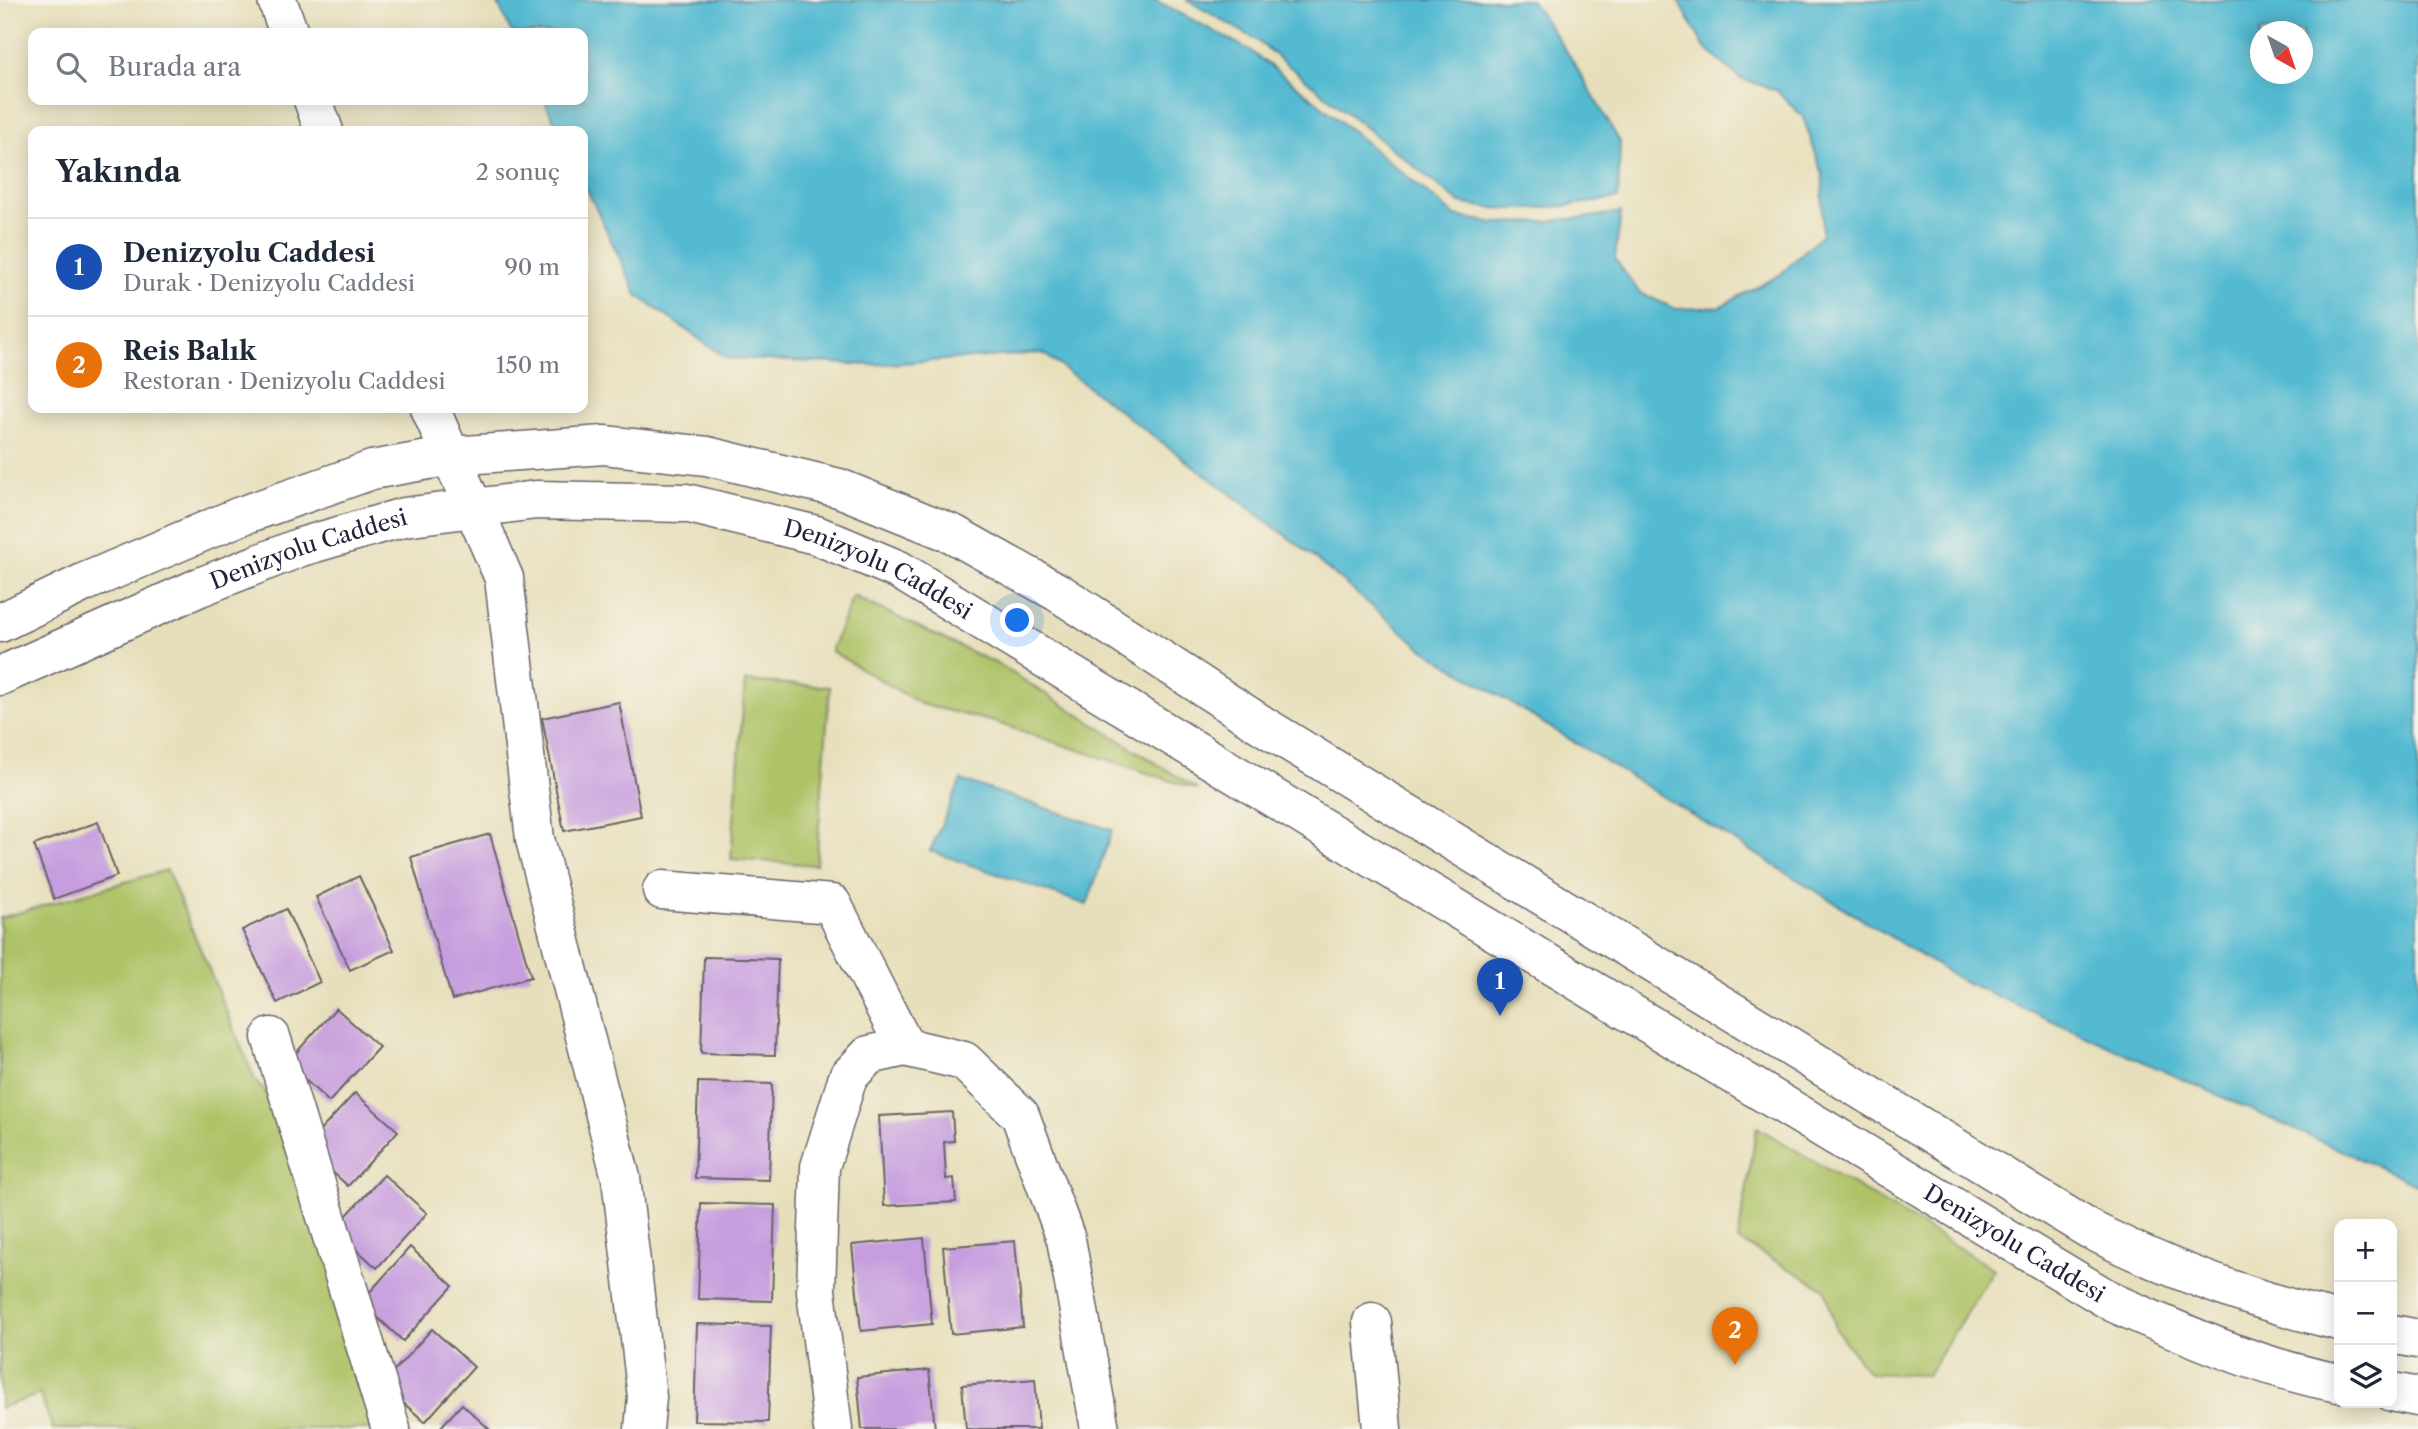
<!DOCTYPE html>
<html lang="tr">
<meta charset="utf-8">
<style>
:root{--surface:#fff;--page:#f2f2f3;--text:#1f2937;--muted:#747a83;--line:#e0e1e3;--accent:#c8321e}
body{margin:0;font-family:"Libre Caslon Text",serif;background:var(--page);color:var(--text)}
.controls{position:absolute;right:21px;bottom:21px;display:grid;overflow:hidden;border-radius:14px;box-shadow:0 4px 18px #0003}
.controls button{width:63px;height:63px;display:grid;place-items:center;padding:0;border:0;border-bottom:2px solid var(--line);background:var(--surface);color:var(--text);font:35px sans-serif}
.compass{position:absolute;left:2250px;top:21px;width:63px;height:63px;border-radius:50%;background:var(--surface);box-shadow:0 4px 18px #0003;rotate:140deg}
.you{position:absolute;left:1018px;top:621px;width:24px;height:24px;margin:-18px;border:5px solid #fff;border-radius:50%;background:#1a73e8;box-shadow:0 0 0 10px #1a73e833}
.badge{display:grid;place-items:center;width:46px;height:46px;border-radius:50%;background:var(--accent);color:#fff;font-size:23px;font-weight:700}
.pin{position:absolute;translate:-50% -58px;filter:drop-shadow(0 2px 4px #0008)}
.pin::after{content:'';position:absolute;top:37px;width:24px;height:21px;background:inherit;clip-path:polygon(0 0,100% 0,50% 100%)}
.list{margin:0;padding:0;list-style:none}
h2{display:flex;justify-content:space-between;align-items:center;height:91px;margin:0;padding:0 28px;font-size:30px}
h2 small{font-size:23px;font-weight:400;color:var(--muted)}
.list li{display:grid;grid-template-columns:46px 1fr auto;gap:21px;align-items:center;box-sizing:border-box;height:98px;padding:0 28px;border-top:2px solid var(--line)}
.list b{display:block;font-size:26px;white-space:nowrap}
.list p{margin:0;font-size:23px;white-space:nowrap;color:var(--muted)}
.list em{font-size:23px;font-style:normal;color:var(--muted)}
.icon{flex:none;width:38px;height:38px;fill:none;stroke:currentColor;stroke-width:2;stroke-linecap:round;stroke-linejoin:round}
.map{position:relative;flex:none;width:2418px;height:1429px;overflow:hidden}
.search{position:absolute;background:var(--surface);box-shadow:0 4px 18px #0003;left:28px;top:28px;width:560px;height:77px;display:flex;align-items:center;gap:18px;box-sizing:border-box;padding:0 24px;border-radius:14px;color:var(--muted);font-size:26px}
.panel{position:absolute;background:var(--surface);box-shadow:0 4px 18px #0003;left:28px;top:126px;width:560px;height:287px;border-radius:14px}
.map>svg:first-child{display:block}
</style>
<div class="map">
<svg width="2418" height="1429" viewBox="0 0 2418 1429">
<rect width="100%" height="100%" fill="#f7f3e8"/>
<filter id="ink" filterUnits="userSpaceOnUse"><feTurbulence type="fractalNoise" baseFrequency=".0143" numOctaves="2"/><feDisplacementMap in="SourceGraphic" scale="14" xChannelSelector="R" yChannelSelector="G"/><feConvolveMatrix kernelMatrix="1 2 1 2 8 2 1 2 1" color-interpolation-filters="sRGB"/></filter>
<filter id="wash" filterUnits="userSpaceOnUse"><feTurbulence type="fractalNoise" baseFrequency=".00686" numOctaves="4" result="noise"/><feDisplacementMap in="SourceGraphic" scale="28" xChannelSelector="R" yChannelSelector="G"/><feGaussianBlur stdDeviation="1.57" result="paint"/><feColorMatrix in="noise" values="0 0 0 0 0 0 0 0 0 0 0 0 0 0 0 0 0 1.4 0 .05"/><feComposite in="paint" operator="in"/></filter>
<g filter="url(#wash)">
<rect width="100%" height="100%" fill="#e7dfbb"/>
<g fill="#aec368" stroke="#687252" stroke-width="2">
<polygon points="853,596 1001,666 1199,790 994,722 921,704 831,651"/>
<polygon points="745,681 830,687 816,865 731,859"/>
<polygon points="167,870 256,1082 298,1126 391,1429 53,1429 40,1394 0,1408 0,918"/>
<polygon points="1757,1127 1994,1269 1927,1375 1869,1373 1836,1329 1825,1289 1738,1240"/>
</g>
<g fill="#53bad1" stroke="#3a6e86" stroke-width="2" fill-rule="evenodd">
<path d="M 496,0 L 1155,0 L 1248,49 L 1306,93 L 1455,216 L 1495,223 L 1540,222 L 1590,217 L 1621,212 L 1615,259 L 1640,293 L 1676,309 L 1719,307 L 1780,275 L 1822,234 L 1823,175 L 1803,117 L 1776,90 L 1741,79 L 1705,48 L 1678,0 L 2418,0 L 2418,1185 L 1959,979 L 1423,649 L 1301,547 L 1043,353 L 872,365 L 726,358 L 637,295 L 583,181 L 583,131 L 559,131 L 544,100 L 583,100 L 583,33 L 512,33 ZM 2260,32 L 2302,32 L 2302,74 L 2260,74 Z"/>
<path d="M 1187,0 L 1531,0 L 1571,58 L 1620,142 L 1618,198 C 1564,207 1514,215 1460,203 L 1255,39 Z"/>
<polygon points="961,780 1112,830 1087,905 930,851"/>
</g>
<g id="blocks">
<g fill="#c69dde">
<polygon points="619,702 641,816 564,831 542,718"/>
<polygon points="98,822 117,876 54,899 34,845"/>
<polygon points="490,834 531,977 452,1000 411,857"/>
<polygon points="359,876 394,950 350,970 316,897"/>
<polygon points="286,909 320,982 277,1003 242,930"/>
<polygon points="704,957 778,959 775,1055 701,1053"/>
<polygon points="336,1008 379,1047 329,1102 287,1063"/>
<polygon points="698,1082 772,1084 769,1180 695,1178"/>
<polygon points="355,1093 398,1131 348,1186 305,1147"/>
<polygon points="952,1112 954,1141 944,1142 946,1179 954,1178 956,1202 884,1206 879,1116"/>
<polygon points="384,1175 427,1213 377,1268 334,1229"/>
<polygon points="701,1203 775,1205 772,1301 698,1299"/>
<polygon points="924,1238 932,1324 861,1331 852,1245"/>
<polygon points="1015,1241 1023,1327 951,1334 943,1247"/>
<polygon points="410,1247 453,1286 403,1341 361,1302"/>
<polygon points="697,1324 771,1326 768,1422 694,1421"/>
<polygon points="432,1329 474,1367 425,1422 382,1384"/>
<polygon points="929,1370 935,1429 862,1429 857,1377"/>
<polygon points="1035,1379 1039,1429 966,1429 962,1385"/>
<polygon points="462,1404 489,1429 439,1429"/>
</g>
</g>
</g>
<g filter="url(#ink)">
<use href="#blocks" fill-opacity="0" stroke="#676468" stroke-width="2"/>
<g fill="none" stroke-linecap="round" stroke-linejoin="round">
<g stroke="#676468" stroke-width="41">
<g id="minor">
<polyline points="277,0 289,33"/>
<polyline points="313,100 324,131"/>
<polyline points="430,408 504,578 535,839 621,1178 647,1397 644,1429"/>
<path d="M 0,623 L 85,582 L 238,517 L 372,470 L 451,456 L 604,445 L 707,456 L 839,488 L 953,534 L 1059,593 L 1262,725 L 2089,1229 C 2169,1270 2252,1300 2339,1321"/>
<path id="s1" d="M 0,676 L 200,587 L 301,547 L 404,517 L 536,500 L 686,503 L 816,535 L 899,570 L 1374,859 L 2114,1303 C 2184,1334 2263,1369 2339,1383"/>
<polyline points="662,890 832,904 905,1047"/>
<polyline points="271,1037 391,1429"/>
<polyline points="1372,1322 1382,1429"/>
<polyline points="2392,1334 2418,1339"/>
<polyline points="2392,1392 2418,1397"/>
<polyline points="833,1429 816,1291 820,1167 848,1077 869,1055 905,1047 964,1061 1020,1115 1066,1239 1100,1429"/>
</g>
</g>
<use href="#minor" stroke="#fff" stroke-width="38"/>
</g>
</g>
<g text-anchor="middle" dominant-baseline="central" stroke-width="5" stroke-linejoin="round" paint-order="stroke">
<g font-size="23" fill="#22223b" stroke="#f7f3e8">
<text stroke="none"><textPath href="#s1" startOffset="334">Denizyolu Caddesi</textPath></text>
<text stroke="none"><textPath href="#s1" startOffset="922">Denizyolu Caddesi</textPath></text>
<text stroke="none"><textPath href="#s1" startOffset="2245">Denizyolu Caddesi</textPath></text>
</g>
</g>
</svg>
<div class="controls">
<button>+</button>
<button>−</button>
<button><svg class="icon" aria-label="layers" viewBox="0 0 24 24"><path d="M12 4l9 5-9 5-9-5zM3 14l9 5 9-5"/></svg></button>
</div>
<svg class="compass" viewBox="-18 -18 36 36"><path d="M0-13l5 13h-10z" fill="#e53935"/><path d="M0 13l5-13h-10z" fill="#747a83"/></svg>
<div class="you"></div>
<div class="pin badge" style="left:1500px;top:1016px;background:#1a4fb4">1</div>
<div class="pin badge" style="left:1735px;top:1365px;background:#e8710a">2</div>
<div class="search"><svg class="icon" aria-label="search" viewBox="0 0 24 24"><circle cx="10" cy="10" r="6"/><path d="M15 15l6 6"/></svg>Burada ara</div>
<section class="panel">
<h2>Yakında<small>2 sonuç</small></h2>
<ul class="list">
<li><span class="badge" style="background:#1a4fb4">1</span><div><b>Denizyolu Caddesi</b><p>Durak · Denizyolu Caddesi</p></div><em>90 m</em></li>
<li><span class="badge" style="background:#e8710a">2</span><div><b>Reis Balık</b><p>Restoran · Denizyolu Caddesi</p></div><em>150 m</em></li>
</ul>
</section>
</div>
